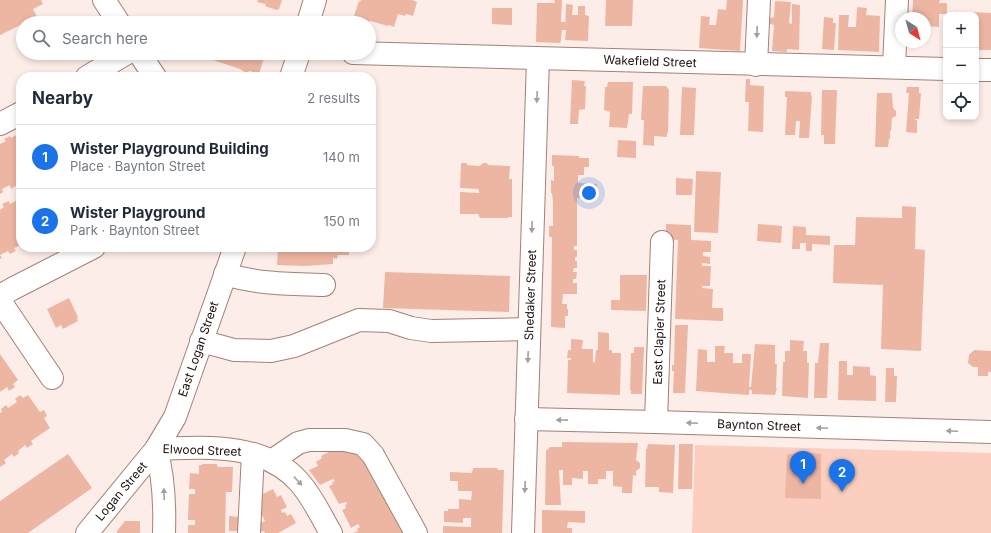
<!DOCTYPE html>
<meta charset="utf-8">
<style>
:root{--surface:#fff;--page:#f6f6f7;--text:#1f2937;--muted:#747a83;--line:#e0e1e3;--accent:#1a73e8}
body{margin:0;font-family:Inter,sans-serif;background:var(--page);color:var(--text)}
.controls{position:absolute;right:12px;top:12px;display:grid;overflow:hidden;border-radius:8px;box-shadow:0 2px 6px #0003}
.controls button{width:36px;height:36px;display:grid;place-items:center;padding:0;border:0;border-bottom:1px solid var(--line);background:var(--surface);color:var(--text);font:20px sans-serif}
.compass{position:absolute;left:895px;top:12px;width:36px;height:36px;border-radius:50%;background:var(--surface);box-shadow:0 2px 6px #0003;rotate:144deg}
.you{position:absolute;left:589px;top:193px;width:14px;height:14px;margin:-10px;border:3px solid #fff;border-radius:50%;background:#1a73e8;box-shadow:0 0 0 6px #1a73e833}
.badge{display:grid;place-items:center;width:26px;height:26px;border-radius:50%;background:var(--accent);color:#fff;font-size:13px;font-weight:700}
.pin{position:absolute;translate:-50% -33px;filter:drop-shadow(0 1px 2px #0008)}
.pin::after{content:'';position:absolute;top:21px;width:14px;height:12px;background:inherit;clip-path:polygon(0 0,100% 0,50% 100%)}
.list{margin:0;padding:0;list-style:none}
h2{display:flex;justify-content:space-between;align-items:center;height:52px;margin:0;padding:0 16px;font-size:17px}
h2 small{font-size:13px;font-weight:400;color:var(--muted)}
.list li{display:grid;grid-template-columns:26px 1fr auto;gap:12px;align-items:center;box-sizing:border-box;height:64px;padding:0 16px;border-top:1px solid var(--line)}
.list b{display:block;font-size:15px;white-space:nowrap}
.list p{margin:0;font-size:13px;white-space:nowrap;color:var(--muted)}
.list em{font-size:13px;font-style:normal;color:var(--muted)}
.icon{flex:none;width:22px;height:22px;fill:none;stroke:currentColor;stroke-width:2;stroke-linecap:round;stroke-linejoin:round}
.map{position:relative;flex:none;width:991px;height:533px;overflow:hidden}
.search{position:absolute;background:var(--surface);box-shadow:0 2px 6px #0003;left:16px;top:16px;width:360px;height:44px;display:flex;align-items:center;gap:10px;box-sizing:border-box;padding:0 14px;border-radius:22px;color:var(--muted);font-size:15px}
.panel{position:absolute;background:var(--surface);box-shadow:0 2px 6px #0003;left:16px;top:72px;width:360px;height:180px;border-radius:16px}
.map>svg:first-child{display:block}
</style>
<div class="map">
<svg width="991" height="533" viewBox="0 0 991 533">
<rect width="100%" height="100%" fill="#fdede8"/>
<polygon fill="#fccebf" points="695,445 991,453 991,533 692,533"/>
<g fill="#edb6a3">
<polygon points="0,0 41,0 43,4 33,9 37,17 0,35"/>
<polygon points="258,0 282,0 279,9 277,10 265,6 266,3 265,4 257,2"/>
<polygon points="361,0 412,0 417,2 413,16 406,14 405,16 398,14 394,27 389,25 388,26 370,21 368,22 363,21 361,18 354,16 359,1 360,2"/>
<polygon points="554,0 562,0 561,22 565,22 565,28 566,4 573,5 572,15 578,15 578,6 585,6 585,15 589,16 588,41 565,40 566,30 562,30 561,40 560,43 536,42 537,3 555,3"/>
<polygon points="606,0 633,0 632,26 605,26"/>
<polygon points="727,0 743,0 740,51 699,48 701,16 710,17 709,25 716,25 718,9 726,10"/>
<polygon points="913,0 940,0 939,3 947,3 947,14 939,14 939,27 925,26 925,18 912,18"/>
<polygon points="775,1 791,2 789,23 792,24 792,4 800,5 799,50 787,49 787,52 772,51 774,25 770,24 770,18 774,17"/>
<polygon points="857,7 867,8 866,15 880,16 879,52 838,50 839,15 849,15 848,27 856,27"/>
<polygon points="492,8 512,8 512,25 492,24"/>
<polygon points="971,12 991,13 991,50 976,50 976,15 971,15"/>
<polygon points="824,17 833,18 833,23 836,23 834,50 822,49"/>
<polygon points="212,53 268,53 267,55 265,54 259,74 250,71 246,73 240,69 210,59"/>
<polygon points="746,79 750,79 750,85 764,86 763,132 748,131 749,102 745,102"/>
<polygon points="572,80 585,81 584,86 586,86 585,109 579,110 578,124 570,124"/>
<polygon points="608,82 633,82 632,114 629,114 627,128 609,127 610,112 604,110 605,87 607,87"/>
<polygon points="643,86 666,86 669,90 668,133 667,133 667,137 654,136 654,146 643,145 644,120 641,120"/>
<polygon points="682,87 696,88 694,135 680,135"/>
<polygon points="907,87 919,87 919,93 921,93 919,119 915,119 915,120 917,120 917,133 906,132 909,93 906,93"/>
<polygon points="822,90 837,90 835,144 824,144 824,135 821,135"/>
<polygon points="785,91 811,92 811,96 812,96 809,138 799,138 800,121 796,121 795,135 785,135 787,97 785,97"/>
<polygon points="877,93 892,93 893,108 896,111 896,116 892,118 891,131 890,131 890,139 889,139 888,147 875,147"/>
<polygon points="18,134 21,140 21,179 16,182 17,185 11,189 10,185 2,189 3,192 0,194 0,144 6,141 4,139 10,136 11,138"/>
<polygon points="618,140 636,141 636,158 617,157"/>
<polygon points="552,155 579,156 579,158 589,158 589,167 584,167 584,175 578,175 578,183 597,184 597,190 589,190 589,198 577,198 577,246 574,246 574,250 577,250 577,257 575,257 575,261 577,261 577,268 574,268 573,272 577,272 576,279 573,279 573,283 577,283 577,294 563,294 562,304 567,304 567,309 568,309 568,316 565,316 565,328 551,327 552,237 549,237 549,226 553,226 553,202 552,193 551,193 551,180 554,181 554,166 552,166"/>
<polygon points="461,163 467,163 467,165 480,166 483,163 487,163 488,165 510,166 509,179 512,179 512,217 508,217 508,218 480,218 478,214 460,214 460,192 479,193 479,191 478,189 460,188"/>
<polygon points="696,171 721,172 718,233 694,232"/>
<polygon points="676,178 693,179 692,195 676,195"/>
<polygon points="21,195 21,245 14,248 16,251 10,254 8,251 0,255 2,258 0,259 0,210 4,207 2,204 9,201 10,204 17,200 16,197"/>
<polygon points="902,206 916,207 915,249 925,250 921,351 881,349 883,285 833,283 834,245 855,245 856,217 902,218"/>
<polygon points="666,224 691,225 691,240 711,241 711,252 703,252 703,256 710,257 710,264 702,263 702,266 711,266 710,286 702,286 702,288 713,289 712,308 723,308 723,321 675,319 678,240 666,239"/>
<polygon points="758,224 782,226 781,243 757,241"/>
<polygon points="793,226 806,227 806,235 830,236 830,245 812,244 812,251 806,251 806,243 800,243 800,249 792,249"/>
<polygon points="278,247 358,247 358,252 349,252 349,255 338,255 337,259 333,258 333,264 305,266 277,265"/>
<polygon points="385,272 510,276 509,312 383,308"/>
<polygon points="620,275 647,275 646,311 611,310 611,300 620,300"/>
<polygon points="69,298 78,317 77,318 78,321 63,329 61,325 56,328 47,309"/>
<polygon points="675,325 688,325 685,393 673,393 674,371 672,371 672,365 674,365"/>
<polygon points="598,332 609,333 609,350 612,350 612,353 621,353 620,395 567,393 568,360 571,360 571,358 567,358 568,350 571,350 571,339 583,340 582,349 593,349 593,362 595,362 596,350 598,350"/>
<polygon points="790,340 804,341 803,351 807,351 807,363 809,363 808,398 782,396 783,362 785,362 785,351 790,351"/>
<polygon points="820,343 829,343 827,398 814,398 815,363 818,363"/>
<polygon points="755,344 775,345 775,364 777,364 776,388 777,388 775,395 752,394 752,390 749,390 749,395 696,391 698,349 707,350 707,362 715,362 715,346 725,346 724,353 733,353 733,363 742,363 742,354 751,354 749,387 751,387"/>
<polygon points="634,347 644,347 642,394 631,394 631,390 630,390 631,353 634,353"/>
<polygon points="974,350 991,351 991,372 988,372 988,376 978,376 978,367 973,367 968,363 969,355"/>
<polygon points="0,354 18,380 13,384 15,387 9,391 7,387 0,392"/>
<polygon points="839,361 847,361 847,375 853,375 853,366 870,367 870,375 876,376 876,401 838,400"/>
<polygon points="886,368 894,368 894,376 897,376 896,402 885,402"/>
<polygon points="20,395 23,398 28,395 40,412 44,410 47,416 44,418 50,428 31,441 33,444 27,448 25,445 18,451 19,453 14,457 12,454 4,460 6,463 0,467 0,413 2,412 1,409 6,405 8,408 17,402 15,399"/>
<polygon points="562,442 638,443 636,460 640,463 640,468 636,471 636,476 633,475 632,493 622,493 622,487 613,486 613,471 606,471 606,479 598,479 598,484 588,484 588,471 583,471 583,479 572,478 572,485 563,485 563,470 559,470 561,505 545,505 546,451 550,447 562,447"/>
<polygon points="648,444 675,445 673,493 659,492 659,487 645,487 646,449 647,449"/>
<polygon points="679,444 693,444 692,489 678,489"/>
<polygon points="355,445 403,533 353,533 358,531 357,529 360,527 358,524 351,528 342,510 346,508 345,505 347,504 346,502 339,504 329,486 333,484 332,482 335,481 333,479 320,485 309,470 318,466 316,462 322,458 321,456 334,449"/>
<polygon points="800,452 821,454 821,499 785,498 787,454 800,454"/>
<polygon points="68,454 92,488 28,533 0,533 0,501"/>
<polygon points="202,464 217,464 217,466 219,467 233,467 232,492 226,492 225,533 188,533 188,525 195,525 195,520 188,520 189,494 195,494 195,489 189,489 190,473 199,474 199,465 202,465"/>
<polygon points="473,468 497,468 498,470 504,470 502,533 443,533 443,526 471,527 471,518 463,518 463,523 444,522 444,511 448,511 448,509 459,509 459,499 471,500 472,491 458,491 458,481 450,481 450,472 472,473"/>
<polygon points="273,489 277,497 281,495 287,507 281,510 282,513 285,512 287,516 291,514 296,523 278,533 265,533 264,531 261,532 258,526 261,525 260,523 265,521 257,506 257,497"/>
<polygon points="542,510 585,511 585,523 568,522 567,528 572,528 572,533 542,533"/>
<polygon points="229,516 240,517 242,531 229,531"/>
<polygon points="125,521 140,521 140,533 117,533 117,531"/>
</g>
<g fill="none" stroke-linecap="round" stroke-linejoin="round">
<g stroke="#a38175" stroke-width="24">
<g id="minor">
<polyline points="104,0 119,23"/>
<polyline points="308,23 315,0"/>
<polyline points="139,53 155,77"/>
<polyline points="353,53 946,69"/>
<polyline points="756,65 759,0"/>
<polyline points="894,67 897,0"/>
<polyline points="976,70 991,70"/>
<polyline points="87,77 127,53"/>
<polyline points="291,77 299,53"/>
<polyline points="0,124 21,113"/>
<path d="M 225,274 C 257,284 290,284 324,285"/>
<polyline points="0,296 12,289 94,247"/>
<polyline points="0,301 52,378"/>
<polyline points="201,341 234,350 271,351 294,346 359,320 389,321 411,328 431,331 529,329"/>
<polyline points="526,419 656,422 991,432"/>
<polyline points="656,422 662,242"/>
<path d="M 156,449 C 205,447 265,442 300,483 C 313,498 321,516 331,533"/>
<path d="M 156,449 C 164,477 165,504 164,533"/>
<polyline points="273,460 298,443 309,440 345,440 363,444 373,455 416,533"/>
<polyline points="87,533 156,449 175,417 235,247"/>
<polyline points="249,533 253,454"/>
<polyline points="523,533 538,58"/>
</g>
</g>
<use href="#minor" stroke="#fff" stroke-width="22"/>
</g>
<defs><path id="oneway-solid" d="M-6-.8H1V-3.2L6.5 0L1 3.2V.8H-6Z"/></defs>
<g fill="#a59f9e">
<use href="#oneway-solid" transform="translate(757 32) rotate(92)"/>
<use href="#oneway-solid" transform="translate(537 97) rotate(92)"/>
<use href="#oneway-solid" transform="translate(532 227) rotate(92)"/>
<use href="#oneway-solid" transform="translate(528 357) rotate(92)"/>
<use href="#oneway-solid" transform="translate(562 420) rotate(-179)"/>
<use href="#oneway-solid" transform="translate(692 423) rotate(-178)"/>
<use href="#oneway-solid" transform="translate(822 428) rotate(-178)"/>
<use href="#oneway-solid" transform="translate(952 431) rotate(-178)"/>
<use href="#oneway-solid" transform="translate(298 481) rotate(47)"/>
<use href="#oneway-solid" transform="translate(525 487) rotate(92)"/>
<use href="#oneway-solid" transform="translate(164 494) rotate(-93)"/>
</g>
<g text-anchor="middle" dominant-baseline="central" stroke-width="3.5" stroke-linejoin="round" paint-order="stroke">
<g font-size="12" fill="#1d100c" stroke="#fff">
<text transform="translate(650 61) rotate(2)">Wakefield Street</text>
<text transform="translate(530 295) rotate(-88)">Shedaker Street</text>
<text transform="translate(659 332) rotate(-88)">East Clapier Street</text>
<text transform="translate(198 349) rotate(-71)">East Logan Street</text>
<text transform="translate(759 425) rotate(2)">Baynton Street</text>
<text transform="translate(202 450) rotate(2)">Elwood Street</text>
<text transform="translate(121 491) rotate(-50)">Logan Street</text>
</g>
</g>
</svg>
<div class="controls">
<button>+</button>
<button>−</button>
<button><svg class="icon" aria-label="locate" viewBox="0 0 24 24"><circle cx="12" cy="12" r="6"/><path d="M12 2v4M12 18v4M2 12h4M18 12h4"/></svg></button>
</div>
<svg class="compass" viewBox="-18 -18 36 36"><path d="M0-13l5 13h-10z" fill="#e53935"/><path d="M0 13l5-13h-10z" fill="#747a83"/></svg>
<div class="you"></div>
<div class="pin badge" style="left:803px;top:484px">1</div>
<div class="pin badge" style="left:842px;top:492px">2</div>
<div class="search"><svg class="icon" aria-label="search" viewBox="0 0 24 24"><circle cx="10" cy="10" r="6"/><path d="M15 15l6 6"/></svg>Search here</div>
<section class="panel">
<h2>Nearby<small>2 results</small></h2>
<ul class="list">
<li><span class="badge">1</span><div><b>Wister Playground Building</b><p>Place · Baynton Street</p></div><em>140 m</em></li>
<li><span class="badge">2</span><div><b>Wister Playground</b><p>Park · Baynton Street</p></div><em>150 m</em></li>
</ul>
</section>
</div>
